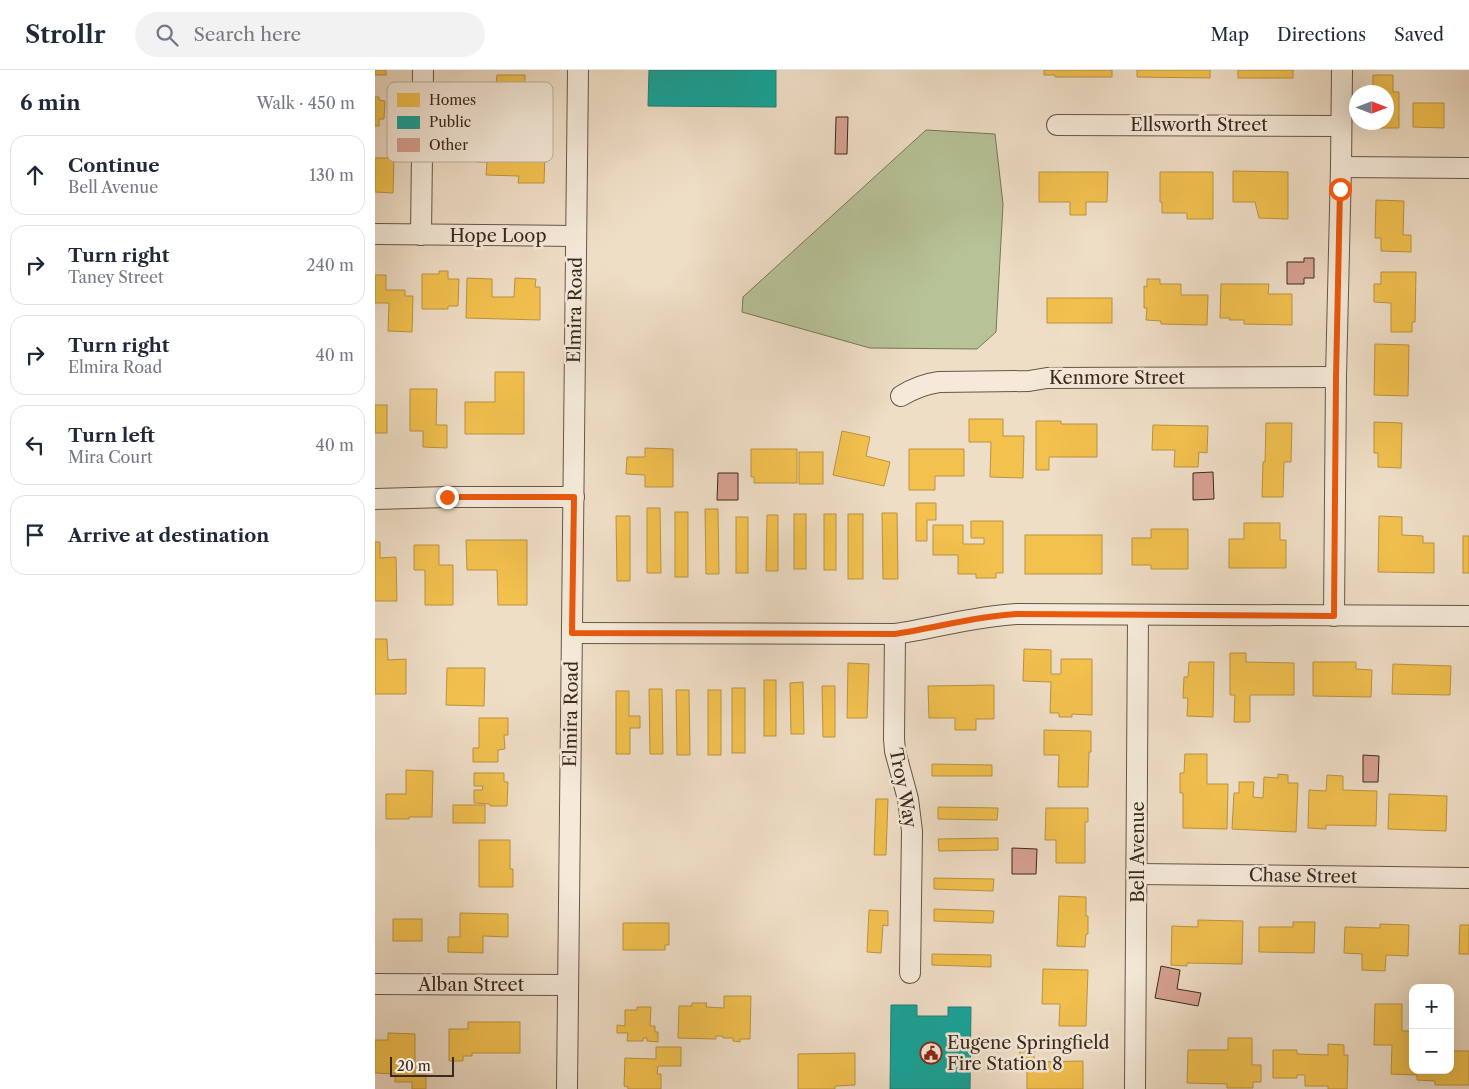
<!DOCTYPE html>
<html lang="en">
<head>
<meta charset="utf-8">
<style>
  :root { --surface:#fff; --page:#f2f2f3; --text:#1f2937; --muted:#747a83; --line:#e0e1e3 }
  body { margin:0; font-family:"Libre Caslon Text",serif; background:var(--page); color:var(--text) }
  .controls { position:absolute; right:15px; bottom:15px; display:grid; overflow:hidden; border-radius:10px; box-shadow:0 5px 20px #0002 }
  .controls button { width:45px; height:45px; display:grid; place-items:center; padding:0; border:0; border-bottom:1px solid var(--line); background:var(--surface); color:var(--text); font:25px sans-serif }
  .compass { position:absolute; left:974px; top:15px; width:45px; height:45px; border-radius:50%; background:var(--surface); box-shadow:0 5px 20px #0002; rotate:90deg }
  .scale { position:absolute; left:15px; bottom:12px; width:64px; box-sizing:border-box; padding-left:5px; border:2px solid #3a291e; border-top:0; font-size:14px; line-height:18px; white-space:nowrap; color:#3a291e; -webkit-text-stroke:4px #f5eada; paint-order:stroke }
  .stop { position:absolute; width:15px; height:15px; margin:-11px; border:4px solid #ea580c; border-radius:50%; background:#fff }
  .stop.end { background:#ea580c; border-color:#fff; box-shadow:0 1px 5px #0008 }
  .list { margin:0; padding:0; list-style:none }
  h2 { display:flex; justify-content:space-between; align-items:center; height:65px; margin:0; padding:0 20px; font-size:21px }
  h2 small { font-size:16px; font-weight:400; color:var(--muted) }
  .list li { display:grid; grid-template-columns:32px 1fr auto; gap:15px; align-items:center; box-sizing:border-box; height:80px; margin:0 10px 10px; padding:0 10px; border:1px solid var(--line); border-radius:15px }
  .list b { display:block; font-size:19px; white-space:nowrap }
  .list p { margin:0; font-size:16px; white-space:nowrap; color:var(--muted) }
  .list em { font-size:16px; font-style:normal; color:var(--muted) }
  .icon { flex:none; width:28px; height:28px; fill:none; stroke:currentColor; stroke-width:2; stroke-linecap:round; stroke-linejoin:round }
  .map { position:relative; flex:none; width:1094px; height:1019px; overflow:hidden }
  header { display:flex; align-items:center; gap:30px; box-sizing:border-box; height:70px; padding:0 25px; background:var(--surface); border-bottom:1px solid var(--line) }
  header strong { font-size:24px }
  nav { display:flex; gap:28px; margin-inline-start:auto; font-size:18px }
  .search { width:350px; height:45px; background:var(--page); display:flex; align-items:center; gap:12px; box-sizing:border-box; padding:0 18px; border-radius:28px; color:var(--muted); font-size:19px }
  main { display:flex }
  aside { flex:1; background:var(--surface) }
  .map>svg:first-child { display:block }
</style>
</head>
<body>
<header>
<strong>Strollr</strong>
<div class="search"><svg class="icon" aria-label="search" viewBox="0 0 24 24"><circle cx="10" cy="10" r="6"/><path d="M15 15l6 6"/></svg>Search here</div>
<nav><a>Map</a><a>Directions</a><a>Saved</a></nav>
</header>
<main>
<aside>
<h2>6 min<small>Walk · 450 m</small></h2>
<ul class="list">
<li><svg class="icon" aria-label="ahead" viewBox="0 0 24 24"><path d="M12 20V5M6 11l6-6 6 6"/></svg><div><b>Continue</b><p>Bell Avenue</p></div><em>130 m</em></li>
<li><svg class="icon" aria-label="right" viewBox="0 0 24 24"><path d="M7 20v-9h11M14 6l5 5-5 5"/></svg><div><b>Turn right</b><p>Taney Street</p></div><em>240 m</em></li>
<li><svg class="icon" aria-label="right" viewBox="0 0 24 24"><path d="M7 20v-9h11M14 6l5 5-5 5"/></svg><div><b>Turn right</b><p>Elmira Road</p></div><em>40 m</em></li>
<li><svg class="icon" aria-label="left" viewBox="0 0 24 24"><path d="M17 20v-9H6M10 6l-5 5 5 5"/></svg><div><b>Turn left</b><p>Mira Court</p></div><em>40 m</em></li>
<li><svg class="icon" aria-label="arrive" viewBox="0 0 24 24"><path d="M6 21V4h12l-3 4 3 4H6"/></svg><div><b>Arrive at destination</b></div></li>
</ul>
</aside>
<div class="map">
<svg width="1094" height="1019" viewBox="0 0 1094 1019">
  <rect width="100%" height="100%" fill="#efdec6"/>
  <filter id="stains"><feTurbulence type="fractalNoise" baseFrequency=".004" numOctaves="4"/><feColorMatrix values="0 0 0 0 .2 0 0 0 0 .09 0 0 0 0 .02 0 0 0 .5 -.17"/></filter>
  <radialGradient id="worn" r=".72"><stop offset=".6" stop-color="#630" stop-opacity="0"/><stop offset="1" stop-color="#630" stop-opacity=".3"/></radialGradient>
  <!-- green -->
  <path fill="#b7c297" stroke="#78765a" d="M551,60l69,4 8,70 -7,128 -19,17 -107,-1 -128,-36 1,-15z"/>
  <!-- homes -->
  <g fill="#f2c14e" stroke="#bb9340">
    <rect x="0" y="0" width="11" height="5"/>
    <path d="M669,0h68v7h-57v-2h-11z"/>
    <path d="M762,0h73v8l-73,-1z"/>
    <rect x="863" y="0" width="55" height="8"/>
    <path d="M122,5h28l-1,41 -26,-1v-21h-9l1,-10h6z"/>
    <path d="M998,5h20v17h6v36h-19v-6h7v-30h-14z"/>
    <path d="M0,27h4v3l6,1 -1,18h-5v7h-4z"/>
    <path d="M1038,33h31v25l-31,-1z"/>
    <path d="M104,66l31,1v15h35l-1,31h-26l1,-7 -33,-1 1,-13h-10v-2l-7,-1v-19h9z"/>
    <path d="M0,88h19l-1,35 -18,-1z"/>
    <path d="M858,101l55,1v47l-29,-1 -4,-16h-22z"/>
    <path d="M664,102h69l-1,30h-21v13h-16v-13h-31z"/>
    <path d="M785,102h53v47h-26v-6h-25v-11h-2z"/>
    <path d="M1001,130l28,1 -1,34h8v17l-30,-1v-13h-6z"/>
    <path d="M64,201h9v8h11l-1,27h-10v3h-26v-35h17z"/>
    <path d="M1006,202h35l-1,50h-3v10h-21v-29l-17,-1v-18h7z"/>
    <path d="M0,205h11v15h19v6h8l-1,36 -24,-1 1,-28h-14z"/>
    <path d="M92,208l25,1v18h22l1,-19 21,1 -1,8h5v33l-74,-2z"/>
    <path d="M772,209h13v5h21v11h27l-1,30 -46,-1v-3l-15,-1 1,-12h-3v-22l3,1z"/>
    <path d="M846,214h48l-1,10h24v31l-48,-1v-4h-15l1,-2h-10z"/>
    <rect x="672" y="228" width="65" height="25"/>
    <path d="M1000,274l34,1 -1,51 -34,-1z"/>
    <path d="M120,302h29v62h-59v-32h30z"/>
    <path d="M35,319h27l-1,36h11v23l-24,-1v-16h-13z"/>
    <rect x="0" y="335" width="12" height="28"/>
    <path d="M594,349h34v17h21l-1,42 -33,-1 1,-35h-22z"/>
    <path d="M661,351h25v3h36v33h-48v13h-13z"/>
    <path d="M999,352l28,1 -1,45 -23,-1v-14h-4z"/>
    <path d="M891,353h26l-1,39h-7l-1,35h-21l1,-35h2z"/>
    <path d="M778,355l55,1 -1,27 -8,-1 -1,15h-24l1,-17h-23z"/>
    <path d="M467,361l28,6 -4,19 24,6 -6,24 -51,-11z"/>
    <path d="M270,378l28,1v38h-28v-12l-19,-1 1,-17h18z"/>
    <path d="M376,379h46v34h-43v-6h-3z"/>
    <path d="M534,379h55v27h-29v14h-26z"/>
    <rect x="424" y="382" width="24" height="32"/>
    <path d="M541,433h20v17h-9v21h-11z"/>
    <path d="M272,438h13l1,65h-14z"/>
    <path d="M330,439h13l1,65h-13z"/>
    <rect x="300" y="442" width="13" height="65"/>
    <path d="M507,443h15l1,66h-15z"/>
    <rect x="419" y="444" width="12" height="55"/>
    <rect x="449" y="444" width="12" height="56"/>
    <rect x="473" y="444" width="15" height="65"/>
    <path d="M392,445h11v56h-12z"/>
    <path d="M241,446h14v65h-13z"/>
    <path d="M1004,446l23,1v18l21,1v7h11v30l-56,-1z"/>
    <rect x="361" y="447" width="12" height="56"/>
    <path d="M596,451h32v52h-7v5h-20v-4h-18v-19h-25v-30h30v19h21v-6h-13z"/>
    <path d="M869,453h36v17h6v28h-57v-29h15z"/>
    <path d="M776,459h37v40h-37v-4h-19v-27h19z"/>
    <rect x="650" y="465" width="77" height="39"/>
    <rect x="1088" y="466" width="6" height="37"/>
    <path d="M91,470h61v65h-29l-1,-35h-30z"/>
    <path d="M0,472h5v16l16,-1 1,44h-22z"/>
    <path d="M39,475h25v20h14v40h-28v-35h-11z"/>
    <path d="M0,569h12l1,21 18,-1v35h-31z"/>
    <path d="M649,579l27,1v24h10v-15h31v56l-20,-1v3h-13v-4h-9l1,-31 -28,-1z"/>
    <path d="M855,583h16v9l48,1v32h-44v27h-16l1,-27h-5z"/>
    <path d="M814,592h25l-1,55 -26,-1 1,-18h-5l1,-21h4z"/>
    <path d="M938,592h43v7l16,1 -1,27 -58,-1z"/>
    <path d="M473,593l21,1 -2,54h-20z"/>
    <path d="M1018,594l58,2 -1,29 -58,-1z"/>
    <path d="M72,598h38l-1,38 -38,-1z"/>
    <rect x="389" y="610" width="12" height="56"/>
    <path d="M428,612l1,52h-13l-1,-51z"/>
    <path d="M619,615v34h-18v11h-21v-12h-26l-1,-32z"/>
    <path d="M447,616h13v51h-12z"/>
    <rect x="357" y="618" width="13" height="65"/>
    <path d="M274,619h13l1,65h-13z"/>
    <path d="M301,620h13l1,65h-13z"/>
    <rect x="333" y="620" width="13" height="65"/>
    <path d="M241,621h13v25h11v12h-10v26h-14z"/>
    <path d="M104,648h29v17h-4l1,14 -7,1v12h-25v-14h6z"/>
    <path d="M669,660l47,1v21h-2l-1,35h-30l1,-32h-15z"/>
    <path d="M810,684h22v30h21l-1,45 -44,-1v-35h-3v-20h4z"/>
    <path d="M557,694l60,1v11h-60z"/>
    <path d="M31,700l27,1 -1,46h-23v2h-23v-25h20z"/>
    <path d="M99,703h30v9h4l-1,24h-17v-2l-16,-1v-13h8l1,-4h-9z"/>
    <path d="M903,704l10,1v8h10l-2,49 -64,-3 2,-36h5v-11h15l-1,15 10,1 1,-21 14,1z"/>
    <path d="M952,705l16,1v14l34,1 -1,35 -50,-1v4l-18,-1 1,-38 17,1z"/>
    <path d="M1014,724l58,2 -1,35 -58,-2z"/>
    <path d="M501,729h12l-2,56h-12z"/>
    <rect x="78" y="735" width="32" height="18"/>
    <path d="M563,737l60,1 -1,12 -59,-1z"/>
    <path d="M671,738h42v14h-3v41h-29v-23h-11z"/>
    <path d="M623,768v12l-59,1 -1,-12z"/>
    <path d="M104,770h31v29h3v18h-34z"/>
    <path d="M559,808l60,1 -1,12 -59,-2z"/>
    <path d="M684,826l27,1v19h2v18h-2l-1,13 -28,-1z"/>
    <path d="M559,839l60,2 -1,12 -59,-2z"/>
    <path d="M494,840l19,1v15l-5,-1 -2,28 -14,-1z"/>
    <path d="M85,843l48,1v23l-25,-1v17l-35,-1v-15h12z"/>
    <rect x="18" y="849" width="29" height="22"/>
    <path d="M823,850l45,1 -1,43 -55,-1v3l-16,-1 1,-39 26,1z"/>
    <path d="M918,852h22l-1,31 -55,-1v-25h34z"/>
    <path d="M248,853h46v22h-4v5h-42z"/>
    <path d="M1005,854l29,1 -1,31 -22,-1 -1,16 -23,-1v-16l-18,-1 1,-26 35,1z"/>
    <path d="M1085,855h9v29h-10z"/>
    <path d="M557,884l59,1v12l-59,-2z"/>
    <path d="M668,899l45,1 -2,56h-27l1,-22h-18z"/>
    <path d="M349,926h27l-1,43h-10v3l-7,-1v-3h-10v-2h-7v3l-38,-1 1,-32h13v-3h15l-1,4 18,1z"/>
    <path d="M1000,934h27v27h11v39h37v-19h19v34h-34v-4l-18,-1v-5l-26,-1 1,-29h-18z"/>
    <path d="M262,937h14l-1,19h5v6h3v10l-11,-1v-3h-4v3h-16l1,-8h-11v-8l8,1v-16h12z"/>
    <path d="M93,952h52v31h-48v3h-9v5h-14v-32h19z"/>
    <path d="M13,963l27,1v41h11v14h-14v-7h-17v-8l-20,-1v-33h13z"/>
    <path d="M853,968h24v27h9v17h-8v6h-26v-4l-40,-1 1,-33h40z"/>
    <path d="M953,974l16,1v10h4l-1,34h-19v-3h-23v-11h-8v3h-24v-28h24v4l31,1z"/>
    <path d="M281,977h25v19h-23l-1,8h4v15h-33v-2l-4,-1 1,-28 31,1z"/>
    <path d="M645,978h14v14l49,-1v28h-56v-26h-7z"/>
    <path d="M480,983v32l-20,1v3h-37v-35z"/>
  </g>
  <!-- public -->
  <g fill="#17a398" stroke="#227e73">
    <path d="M274,0h127v37l-128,-1z"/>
    <path d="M516,935h26v11h31v-9h23l-1,82h-80z"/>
  </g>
  <!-- building -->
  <g fill="#d7a191" stroke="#3a291e">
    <path d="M461,47h12l-1,37h-12z"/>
    <path d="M929,188h10v20h-10v6h-17v-22h17z"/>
    <path d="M838,402l1,27 -21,1v-27z"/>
    <path d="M343,403h20v27h-21z"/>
    <path d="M988,685l16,1 -1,26h-15z"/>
    <path d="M637,778l25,1 -1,25h-24z"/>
    <path d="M786,896l19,4 -3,19 24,4 -3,13 -43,-8z"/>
  </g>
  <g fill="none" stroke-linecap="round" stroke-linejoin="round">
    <!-- minor casing -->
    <g stroke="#675648" stroke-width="22">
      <g id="minor">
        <path d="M682,55l284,1"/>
        <path d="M966,97l128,1"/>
        <path d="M0,164l201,2"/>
        <path d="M46,165l2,-165"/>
        <path d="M526,326c13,-8 23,-12 38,-14l90,-1 18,-3 289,-1"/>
        <path d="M0,429l72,-2h127"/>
        <path d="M959,546l2,-239 5,-210 1,-97"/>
        <path d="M197,563l323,1c41,-6 80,-18 122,-20l452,2"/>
        <path d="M520,564l-1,105 1,12 13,48 4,32 -2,142"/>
        <path d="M763,804l331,4"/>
        <path d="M0,914l193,1"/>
        <path d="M192,1019l11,-1019"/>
        <path d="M760,1019l3,-473"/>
      </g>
    </g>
    <!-- minor -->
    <use href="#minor" stroke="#f5eada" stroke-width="20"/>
  </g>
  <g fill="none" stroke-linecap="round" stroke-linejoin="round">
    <!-- route -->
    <path stroke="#ea580c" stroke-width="6" d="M72,427h127l-2,136 323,1c41,-6 80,-18 122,-20l317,2 2,-238 4,-189"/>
  </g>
  <!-- icons -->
  <defs>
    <g id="civic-ring" transform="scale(1.125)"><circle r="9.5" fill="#f5eada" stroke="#8f2418" stroke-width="1.5"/><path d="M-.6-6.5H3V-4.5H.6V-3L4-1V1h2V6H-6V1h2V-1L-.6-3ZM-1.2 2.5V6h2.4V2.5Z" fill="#8f2418"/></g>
  </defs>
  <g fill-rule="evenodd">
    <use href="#civic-ring" x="556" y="983"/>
  </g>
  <g text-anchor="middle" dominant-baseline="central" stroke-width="5" stroke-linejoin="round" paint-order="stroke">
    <!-- street labels -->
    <g font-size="18" fill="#3a291e" stroke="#f5eada">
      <text x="824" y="55">Ellsworth Street</text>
      <text x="123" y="166">Hope Loop</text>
      <text transform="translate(200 240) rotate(-89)">Elmira Road</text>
      <text x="742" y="308">Kenmore Street</text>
      <text transform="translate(196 644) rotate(-89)">Elmira Road</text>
      <text transform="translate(528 718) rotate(79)">Troy Way</text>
      <text transform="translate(763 782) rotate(-90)">Bell Avenue</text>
      <text transform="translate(928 806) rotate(1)">Chase Street</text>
      <text x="96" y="915">Alban Street</text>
    </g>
    <!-- poi labels -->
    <g font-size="18" fill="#3a291e" stroke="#f5eada" text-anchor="start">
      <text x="572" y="973">Eugene Springfield<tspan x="572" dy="21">Fire Station 8</tspan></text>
    </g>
  </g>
  <!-- legend -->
  <rect x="12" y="12" width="166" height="80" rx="8" fill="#f5eada" stroke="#bdb0a2" stroke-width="1"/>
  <rect x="22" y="23" width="23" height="14" fill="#f2c14e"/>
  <rect x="22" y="46" width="23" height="13" fill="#17a398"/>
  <rect x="22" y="68" width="23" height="14" fill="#d7a191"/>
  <g font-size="14" fill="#3a291e">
    <text x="54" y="35">Homes</text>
    <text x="54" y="57">Public</text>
    <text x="54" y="80">Other</text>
  </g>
  <rect width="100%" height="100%" filter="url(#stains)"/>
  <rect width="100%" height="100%" fill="url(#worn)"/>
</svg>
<div class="controls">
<button>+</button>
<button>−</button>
</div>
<svg class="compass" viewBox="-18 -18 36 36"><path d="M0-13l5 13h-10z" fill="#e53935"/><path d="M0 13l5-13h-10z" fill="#747a83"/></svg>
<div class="scale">20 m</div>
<div class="stop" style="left:965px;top:119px"></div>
<div class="stop end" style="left:72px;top:427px"></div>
</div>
</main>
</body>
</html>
